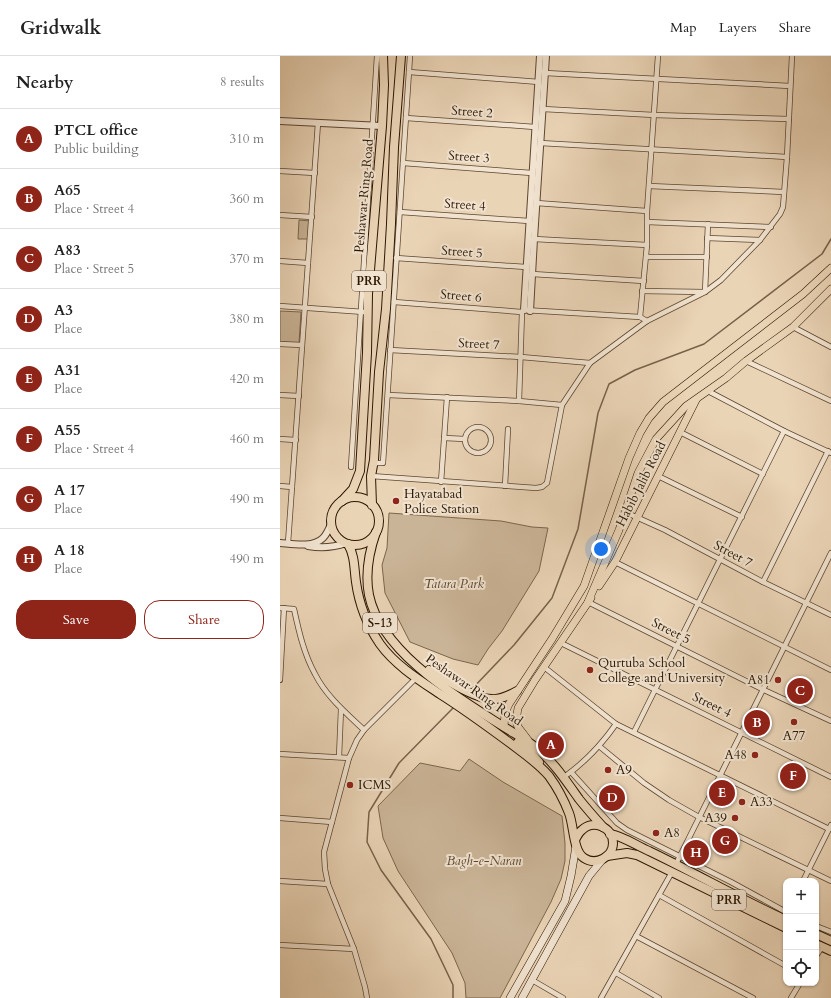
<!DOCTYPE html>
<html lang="en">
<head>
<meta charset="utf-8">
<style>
  :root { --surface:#fff; --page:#f2f2f2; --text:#222; --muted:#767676; --line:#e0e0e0; --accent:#8f2418 }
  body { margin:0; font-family:Cardo,serif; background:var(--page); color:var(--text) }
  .controls { position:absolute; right:12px; bottom:12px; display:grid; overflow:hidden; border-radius:8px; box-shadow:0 1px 3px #0004 }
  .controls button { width:36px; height:36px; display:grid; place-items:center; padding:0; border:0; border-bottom:1px solid var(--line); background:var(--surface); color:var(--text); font:20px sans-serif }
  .you { position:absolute; left:321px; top:493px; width:14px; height:14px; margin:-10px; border:3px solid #fff; border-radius:50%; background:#1a73e8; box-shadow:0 0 0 6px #1a73e833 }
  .badge { display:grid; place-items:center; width:26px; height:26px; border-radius:50%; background:var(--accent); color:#fff; font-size:13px; font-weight:700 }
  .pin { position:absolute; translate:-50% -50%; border:2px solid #fff; box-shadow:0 1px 4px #0006 }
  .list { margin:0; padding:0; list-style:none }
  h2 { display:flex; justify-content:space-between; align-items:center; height:52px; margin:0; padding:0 16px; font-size:17px }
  h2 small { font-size:13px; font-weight:400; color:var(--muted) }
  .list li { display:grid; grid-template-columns:26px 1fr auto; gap:12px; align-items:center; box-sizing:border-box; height:60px; padding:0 16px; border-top:1px solid var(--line) }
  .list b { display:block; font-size:15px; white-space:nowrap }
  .list p { margin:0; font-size:13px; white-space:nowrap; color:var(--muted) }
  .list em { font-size:13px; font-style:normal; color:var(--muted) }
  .actions { display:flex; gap:8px; padding:12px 16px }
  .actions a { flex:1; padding:9px 0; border:1px solid var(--accent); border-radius:16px; text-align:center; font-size:14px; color:var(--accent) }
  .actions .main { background:var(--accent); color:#fff }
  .icon { flex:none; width:22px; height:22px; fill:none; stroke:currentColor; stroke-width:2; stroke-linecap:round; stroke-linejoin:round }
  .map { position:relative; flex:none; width:551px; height:942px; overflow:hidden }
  header { display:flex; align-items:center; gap:24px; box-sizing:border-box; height:56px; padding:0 20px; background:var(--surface); border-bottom:1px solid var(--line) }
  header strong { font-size:19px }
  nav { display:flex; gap:22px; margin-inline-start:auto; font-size:14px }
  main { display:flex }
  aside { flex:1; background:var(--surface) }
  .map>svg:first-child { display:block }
</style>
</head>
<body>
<header>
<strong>Gridwalk</strong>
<nav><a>Map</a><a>Layers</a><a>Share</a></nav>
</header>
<main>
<aside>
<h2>Nearby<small>8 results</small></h2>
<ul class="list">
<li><span class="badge">A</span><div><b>PTCL office</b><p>Public building</p></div><em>310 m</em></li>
<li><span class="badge">B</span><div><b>A65</b><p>Place · Street 4</p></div><em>360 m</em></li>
<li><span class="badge">C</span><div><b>A83</b><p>Place · Street 5</p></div><em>370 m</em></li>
<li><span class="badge">D</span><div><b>A3</b><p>Place</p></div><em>380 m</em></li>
<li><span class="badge">E</span><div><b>A31</b><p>Place</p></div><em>420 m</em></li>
<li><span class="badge">F</span><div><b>A55</b><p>Place · Street 4</p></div><em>460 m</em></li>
<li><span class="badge">G</span><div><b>A 17</b><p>Place</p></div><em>490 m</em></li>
<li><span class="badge">H</span><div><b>A 18</b><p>Place</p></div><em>490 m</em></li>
</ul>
<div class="actions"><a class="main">Save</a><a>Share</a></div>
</aside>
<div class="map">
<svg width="551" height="942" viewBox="0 0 551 942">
  <rect width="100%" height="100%" fill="#ead4b6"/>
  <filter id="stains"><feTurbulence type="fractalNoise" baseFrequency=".005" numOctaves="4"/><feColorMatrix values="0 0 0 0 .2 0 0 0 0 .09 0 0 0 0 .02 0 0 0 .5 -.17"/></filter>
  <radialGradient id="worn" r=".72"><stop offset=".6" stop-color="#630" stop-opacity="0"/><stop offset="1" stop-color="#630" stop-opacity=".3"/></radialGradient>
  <!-- green -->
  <g fill="#cab497" stroke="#7b664c">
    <path d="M19,164l11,1 -1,18h-11z"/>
    <path d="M0,255l21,1 -2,31 -19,-1z"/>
    <path d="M109,457l112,8 31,6 16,1 -9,43 -37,60 -14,18 -10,16 -25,-6 -43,-17 -25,-49 -3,-28 5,-17z"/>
    <path d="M189,703l34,23 59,34 3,27v18l-4,18 -10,23 -51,96h-34l-1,-15 -13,-30 -54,-82 -15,-33 -5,-32 42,-43 40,8z"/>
  </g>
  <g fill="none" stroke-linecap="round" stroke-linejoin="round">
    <!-- stream -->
    <g stroke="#776249" stroke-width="1.5">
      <path d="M191,634l43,-45 38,-47 26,-69 20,-116 11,-29 26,-14 69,-26 118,-90 9,-15"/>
      <path d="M173,942v-13l-22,-46 -50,-69 -14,-28 2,-30 30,-49 55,-56"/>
    </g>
    <!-- minor casing -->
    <g stroke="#5c462f" stroke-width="6">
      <g id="minor">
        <path d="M129,16l130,10"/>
        <path d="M265,17l245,13"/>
        <path d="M263,53l111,6 135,4"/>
        <path d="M126,62l129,9"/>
        <path d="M260,87l247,14"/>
        <path d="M123,107l129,10"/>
        <path d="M0,115l35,2"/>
        <path d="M369,130l135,6"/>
        <path d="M256,147l111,8"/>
        <path d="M120,156l129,9"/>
        <path d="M0,159l32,2"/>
        <path d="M367,166l124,5"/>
        <path d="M427,182l53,2"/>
        <path d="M254,183l113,6"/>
        <path d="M366,201h61"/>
        <path d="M116,202l130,9"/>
        <path d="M0,205l28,2"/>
        <path d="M252,218l112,7"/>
        <path d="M362,235l63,1 3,-68"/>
        <path d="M114,246l128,10 2,-2 116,7 7,4"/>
        <path d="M0,250l84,6"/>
        <path d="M360,261l7,-72v-34l11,-155"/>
        <path d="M513,271l38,20"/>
        <path d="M0,288l22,1"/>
        <path d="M110,294l131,7 69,6"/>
        <path d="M466,305l85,40"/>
        <path d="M428,335l76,40 47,22"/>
        <path d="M0,339l19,1"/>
        <path d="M108,339l131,6 43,4"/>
        <path d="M239,345l3,-89"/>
        <circle cx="198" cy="384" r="13"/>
        <path d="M400,376l83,42"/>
        <path d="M164,382l21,1"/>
        <path d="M0,383l16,1"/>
        <path d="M94,407h9l27,-407"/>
        <path d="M71,411l26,-411"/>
        <path d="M91,420l165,12 6,-1 5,-4 15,-78 28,-42 57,-42 58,-29 16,-12 39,-40 20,-26 3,-7 4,-50 5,-101"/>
        <path d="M378,420l84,41"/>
        <path d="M161,426l6,-85"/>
        <path d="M0,430l12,1"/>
        <path d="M225,430l3,-57"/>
        <path d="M345,456l40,18 98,52 68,33"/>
        <path d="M8,487l30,-420"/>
        <path d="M335,506l216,108"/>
        <path d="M483,526l65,-131"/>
        <path d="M308,546l176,88 67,31"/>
        <path d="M0,552l14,1c5,23 10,45 21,65 11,22 31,39 49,56"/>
        <path d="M281,587l270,134"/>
        <path d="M264,611l72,57 213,105"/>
        <path d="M0,624l4,-72"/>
        <path d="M354,676l150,-301"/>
        <path d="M319,690l45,37 25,17 30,17 132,64"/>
        <path d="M0,698l69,4"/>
        <path d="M59,701l2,-48"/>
        <path d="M291,716l46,51 10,7 104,52 55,30"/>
        <path d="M284,721c20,-14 38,-33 52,-53"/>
        <path d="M0,762l52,4"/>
        <path d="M396,808l155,-311"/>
        <path d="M0,825l48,3"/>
        <path d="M523,825l28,-56"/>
        <path d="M379,839l127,71"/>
        <path d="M536,870l15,6"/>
        <path d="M356,880l117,62"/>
        <path d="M0,889l74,4"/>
        <path d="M536,900l6,-9"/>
        <path d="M336,917l43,25"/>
        <path d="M252,924l31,18"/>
        <path d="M87,942l-2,-11 -11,-38 -26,-65 -3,-15 -1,-17 25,-94 8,-18 7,-10 52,-52"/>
        <path d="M321,942l71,-126"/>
        <path d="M511,942l9,-15"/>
      </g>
    </g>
    <!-- tertiary casing -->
    <g stroke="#5c462f" stroke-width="8">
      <g id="tertiary">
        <path d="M0,65l102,5"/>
        <path d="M244,254l16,-254"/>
        <path d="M250,255l4,-72 12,-183"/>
        <path d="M0,487c13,1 33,5 43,-5 4,-4 6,-9 8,-14"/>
        <path d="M28,490c12,2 27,1 38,-3"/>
      </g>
    </g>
    <!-- secondary casing -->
    <g stroke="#2c1702" stroke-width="8">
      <g id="secondary">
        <path d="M230,942l55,-97 6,-25 5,-30"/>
        <path d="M242,942l67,-122 14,-17"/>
      </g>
    </g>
    <!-- primary casing -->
    <g stroke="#2c1702" stroke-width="8">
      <g id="primary">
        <path d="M319,530l16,-24 81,-162"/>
        <path d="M308,546l31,-72 19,-57 18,-34 30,-33 40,-28 20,-17 47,-34 38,-38"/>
        <path d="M224,671l1,-14 4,-9 43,-65 32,-53 45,-128 11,-25 9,-15 14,-16 140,-108 28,-26"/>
        <path d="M248,684l-10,-13 -2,-6 2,-13 17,-28 56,-82"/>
      </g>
    </g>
    <!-- trunk casing -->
    <g stroke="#2c1702" stroke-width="10">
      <g id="trunk">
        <circle cx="75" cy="465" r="24"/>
        <path d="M62,445l11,-12 7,-18 7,-118 1,-59 14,-168 2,-41 -1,-29"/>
        <path d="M92,449l-1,-29 3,-16 5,-88 7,-63 5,-85 3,-77 7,-91"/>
        <path d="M96,476c-7,20 -11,42 -7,63 12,58 88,102 135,132 11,7 25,14 35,23 16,14 28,32 40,49 8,10 16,19 24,28"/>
        <path d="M68,488c7,12 6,24 8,38 3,22 11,43 24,62 15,21 39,36 60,50 24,15 47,32 70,49 13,10 28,20 39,33 8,11 15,24 20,37 5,13 4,38 15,45 12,8 29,-1 29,-15 0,-16 -20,-24 -31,-13 -3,2 -5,6 -7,10"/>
        <path d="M149,614c17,9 44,28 62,29 9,1 19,-4 26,-8"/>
        <path d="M238,686l9,6 12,14"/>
        <path d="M330,778c13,2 27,12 39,17 46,22 91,48 137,69"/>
        <path d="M327,800l20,-3 10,2 149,73"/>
        <path d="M536,878l15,7"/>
        <path d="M536,888l15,7"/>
      </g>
    </g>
    <!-- minor -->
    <use href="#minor" stroke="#f1e3d0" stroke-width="4.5"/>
    <!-- tertiary -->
    <use href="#tertiary" stroke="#f1e3d0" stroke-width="6"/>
    <!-- secondary -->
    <use href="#secondary" stroke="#f1e3d0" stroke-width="7"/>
    <!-- primary -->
    <use href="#primary" stroke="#ead4b6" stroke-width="7"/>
    <!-- trunk -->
    <use href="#trunk" stroke="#ead4b6" stroke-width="8"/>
  </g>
  <!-- markers -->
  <g fill="#8f2418" stroke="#f1e3d0" stroke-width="1.5">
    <circle cx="116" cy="445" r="4"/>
    <circle cx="310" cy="614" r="4"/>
    <circle cx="498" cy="624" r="4"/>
    <circle cx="514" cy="666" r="4"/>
    <circle cx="475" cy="699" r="4"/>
    <circle cx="328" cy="714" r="4"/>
    <circle cx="70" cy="729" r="4"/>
    <circle cx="462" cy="746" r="4"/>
    <circle cx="455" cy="762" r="4"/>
    <circle cx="376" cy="777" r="4"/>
  </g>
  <g text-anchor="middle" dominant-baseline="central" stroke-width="4" stroke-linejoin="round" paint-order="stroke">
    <!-- shield labels -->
    <g fill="#f1e3d0" stroke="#675440" stroke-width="1">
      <rect x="72" y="215" width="34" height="20" rx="3"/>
      <rect x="83" y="557" width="34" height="20" rx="3"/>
      <rect x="432" y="834" width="34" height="20" rx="3"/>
    </g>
    <g font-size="12" font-weight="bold" fill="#2c1702">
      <text x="89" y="225">PRR</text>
      <text x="100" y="567">S-13</text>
      <text x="449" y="844">PRR</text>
    </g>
    <!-- street labels -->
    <g font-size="13" fill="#2c1702" stroke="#f1e3d0">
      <text transform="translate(192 56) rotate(4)">Street 2</text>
      <text transform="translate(189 101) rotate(4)">Street 3</text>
      <text transform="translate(84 140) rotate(-85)">Peshawar Ring Road</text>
      <text transform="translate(185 149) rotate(4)">Street 4</text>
      <text transform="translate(182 196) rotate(4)">Street 5</text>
      <text transform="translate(181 240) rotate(5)">Street 6</text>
      <text transform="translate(199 288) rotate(3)">Street 7</text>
      <text transform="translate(361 428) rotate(-63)">Habib Jalib Road</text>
      <text transform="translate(453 498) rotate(28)">Street 7</text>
      <text transform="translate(391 575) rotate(27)">Street 5</text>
      <text transform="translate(194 634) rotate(35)">Peshawar Ring Road</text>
      <text transform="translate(432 649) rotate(26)">Street 4</text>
    </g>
    <!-- poi labels -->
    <g font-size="13" fill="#2c1702" stroke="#f1e3d0" text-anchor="start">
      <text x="124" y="438">Hayatabad<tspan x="124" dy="15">Police Station</tspan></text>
      <text x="318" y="607">Qurtuba School<tspan x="318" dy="15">College and University</tspan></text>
      <text x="490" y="624" text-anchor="end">A81</text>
      <text x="514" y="680" text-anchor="middle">A77</text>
      <text x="467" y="699" text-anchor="end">A48</text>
      <text x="336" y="714">A9</text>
      <text x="78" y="729">ICMS</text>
      <text x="470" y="746">A33</text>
      <text x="447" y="762" text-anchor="end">A39</text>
      <text x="384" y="777">A8</text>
    </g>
    <!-- park labels -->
    <g font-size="13" font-style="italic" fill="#5b462f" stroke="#f1e3d0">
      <text x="174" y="528">Tatara Park</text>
      <text x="204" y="805">Bagh-e-Naran</text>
    </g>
  </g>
  <rect width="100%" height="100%" filter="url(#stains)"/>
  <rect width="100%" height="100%" fill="url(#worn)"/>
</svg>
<div class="controls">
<button>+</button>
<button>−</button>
<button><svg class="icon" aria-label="locate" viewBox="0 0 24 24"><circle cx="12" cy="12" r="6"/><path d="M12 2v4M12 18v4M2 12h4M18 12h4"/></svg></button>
</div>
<div class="you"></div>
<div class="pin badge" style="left:271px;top:689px">A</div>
<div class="pin badge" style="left:477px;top:667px">B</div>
<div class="pin badge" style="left:520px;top:635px">C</div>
<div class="pin badge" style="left:332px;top:742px">D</div>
<div class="pin badge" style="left:442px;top:737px">E</div>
<div class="pin badge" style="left:513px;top:720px">F</div>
<div class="pin badge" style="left:445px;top:785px">G</div>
<div class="pin badge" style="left:416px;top:797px">H</div>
</div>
</main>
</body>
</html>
